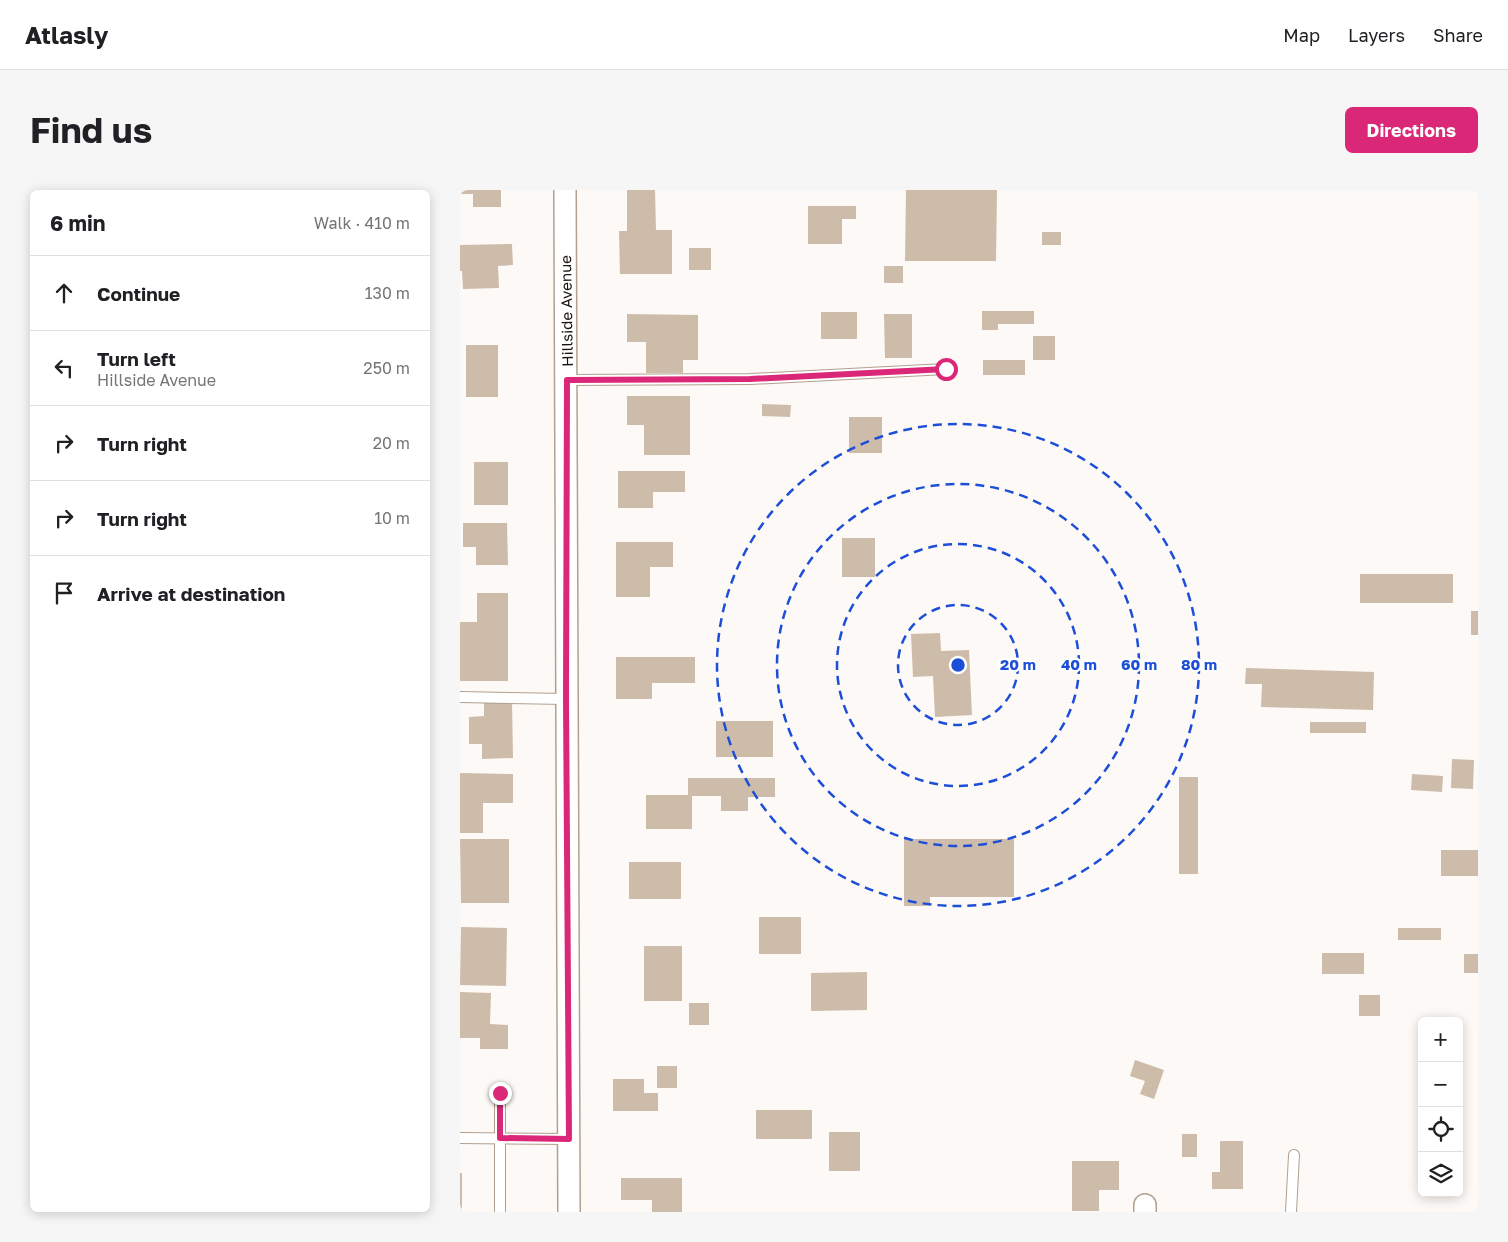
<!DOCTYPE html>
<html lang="en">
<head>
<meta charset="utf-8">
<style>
  :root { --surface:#fff; --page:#f6f6f6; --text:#202124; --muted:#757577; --line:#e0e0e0; --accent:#db2777 }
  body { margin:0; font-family:"Golos Text",sans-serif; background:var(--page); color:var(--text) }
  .controls { position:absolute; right:15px; bottom:15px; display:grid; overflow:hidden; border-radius:8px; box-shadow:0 2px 12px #0003 }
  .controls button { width:45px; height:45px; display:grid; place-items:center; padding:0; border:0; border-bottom:1px solid var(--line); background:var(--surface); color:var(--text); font:25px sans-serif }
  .stop { position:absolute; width:15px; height:15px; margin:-11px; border:4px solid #db2777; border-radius:50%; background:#fff }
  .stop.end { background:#db2777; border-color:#fff; box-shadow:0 1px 5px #0008 }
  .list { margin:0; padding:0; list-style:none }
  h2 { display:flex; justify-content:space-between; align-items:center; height:65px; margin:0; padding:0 20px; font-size:21px }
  h2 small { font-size:16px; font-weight:400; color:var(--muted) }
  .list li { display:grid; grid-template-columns:32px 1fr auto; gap:15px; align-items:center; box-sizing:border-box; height:75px; padding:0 20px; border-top:1px solid var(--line) }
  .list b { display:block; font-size:19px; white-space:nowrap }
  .list p { margin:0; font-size:16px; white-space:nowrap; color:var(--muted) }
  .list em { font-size:16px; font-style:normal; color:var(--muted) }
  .icon { flex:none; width:28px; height:28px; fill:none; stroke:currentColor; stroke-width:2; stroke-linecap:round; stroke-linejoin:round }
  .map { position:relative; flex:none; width:1018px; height:1022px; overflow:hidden; border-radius:8px }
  header { display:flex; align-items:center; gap:30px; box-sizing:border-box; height:70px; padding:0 25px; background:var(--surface); border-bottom:1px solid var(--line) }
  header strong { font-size:24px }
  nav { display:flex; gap:28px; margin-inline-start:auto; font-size:18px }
  .intro { display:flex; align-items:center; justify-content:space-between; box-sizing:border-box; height:120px; padding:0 30px }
  h1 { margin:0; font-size:35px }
  .button { padding:12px 22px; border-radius:8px; background:var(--accent); color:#fff; font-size:18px; font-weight:700 }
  main { display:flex; gap:30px; padding:0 30px }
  aside { flex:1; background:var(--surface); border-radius:8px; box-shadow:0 2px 12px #0003 }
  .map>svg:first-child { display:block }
</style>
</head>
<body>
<header>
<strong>Atlasly</strong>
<nav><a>Map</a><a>Layers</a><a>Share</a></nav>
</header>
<div class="intro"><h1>Find us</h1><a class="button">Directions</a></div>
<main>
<aside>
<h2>6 min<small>Walk · 410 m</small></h2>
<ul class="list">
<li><svg class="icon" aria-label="ahead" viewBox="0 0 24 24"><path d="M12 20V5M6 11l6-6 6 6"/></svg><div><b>Continue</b></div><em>130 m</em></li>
<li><svg class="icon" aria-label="left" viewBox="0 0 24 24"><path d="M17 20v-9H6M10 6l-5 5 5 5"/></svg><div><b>Turn left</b><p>Hillside Avenue</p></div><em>250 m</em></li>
<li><svg class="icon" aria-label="right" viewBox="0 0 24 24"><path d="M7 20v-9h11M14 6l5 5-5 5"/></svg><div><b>Turn right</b></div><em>20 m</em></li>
<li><svg class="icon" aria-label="right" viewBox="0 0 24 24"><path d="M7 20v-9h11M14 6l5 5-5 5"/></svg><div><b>Turn right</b></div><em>10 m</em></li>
<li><svg class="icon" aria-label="arrive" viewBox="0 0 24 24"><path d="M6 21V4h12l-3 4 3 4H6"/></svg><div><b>Arrive at destination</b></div></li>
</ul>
</aside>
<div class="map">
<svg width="1018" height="1022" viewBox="0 0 1018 1022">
  <rect width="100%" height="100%" fill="#fdf9f6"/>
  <!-- building -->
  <g fill="#cebcaa">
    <path d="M0,0h41v17h-28v-13h-13z"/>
    <path d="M167,0h28l1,40h16v44h-52l-1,-43h8z"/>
    <path d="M446,0h91l-1,71h-91z"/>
    <path d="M348,16h48v13h-14v25h-34z"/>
    <rect x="582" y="42" width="19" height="13"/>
    <path d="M52,54l1,21 -15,1 1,22 -36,1 -1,-18h-2v-26z"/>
    <rect x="229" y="58" width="22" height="22"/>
    <rect x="424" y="76" width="19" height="17"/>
    <path d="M522,121h52v13h-36v6h-16z"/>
    <rect x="361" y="122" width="36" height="27"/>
    <path d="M167,124l71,1v45h-15v13h-37v-31h-19z"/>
    <path d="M424,124h28v44h-27z"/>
    <rect x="573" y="146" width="22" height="24"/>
    <rect x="6" y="155" width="32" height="52"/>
    <rect x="523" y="170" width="42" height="15"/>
    <path d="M167,206h63v59h-46v-30h-17z"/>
    <path d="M302,214l29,1 -1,12 -28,-1z"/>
    <rect x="389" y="227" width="33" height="36"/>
    <rect x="14" y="272" width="34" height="43"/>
    <path d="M158,281h67v21h-32v16h-35z"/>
    <path d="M3,333h44l1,42h-32v-18h-13z"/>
    <rect x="382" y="348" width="33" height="39"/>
    <path d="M156,352h57v25h-23v30h-34z"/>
    <rect x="900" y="384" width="93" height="29"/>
    <path d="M17,403h31v88h-48v-59h17z"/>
    <rect x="1011" y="421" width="7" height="24"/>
    <path d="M480,443l1,18 28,-1 3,65 -37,2 -2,-41 -20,1 -2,-43z"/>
    <path d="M156,467h79v26h-43v16h-36z"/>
    <path d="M786,478l128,4 -1,38 -112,-3 1,-23h-17z"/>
    <path d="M52,511l1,57 -31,1v-15h-13v-27l15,-1v-14z"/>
    <rect x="256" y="531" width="57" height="36"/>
    <rect x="850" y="532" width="56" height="11"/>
    <path d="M992,569l22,1 -1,29 -22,-1z"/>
    <path d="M0,583l53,1v29h-30v30h-23z"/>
    <path d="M952,584l31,2 -1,16 -31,-2z"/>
    <rect x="719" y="587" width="19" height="97"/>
    <path d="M228,588h87v19h-27v14h-27v-15h-29v33h-46v-34h42z"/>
    <path d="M0,649h49v64h-48z"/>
    <path d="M444,649h110v58h-84v9h-26z"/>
    <rect x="981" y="660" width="37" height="26"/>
    <rect x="169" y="672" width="52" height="37"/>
    <rect x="299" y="727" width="42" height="37"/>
    <path d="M1,737l46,1 -1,58 -46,-1z"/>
    <rect x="938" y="738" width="43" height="12"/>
    <rect x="184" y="756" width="38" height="55"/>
    <rect x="862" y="763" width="42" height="21"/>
    <rect x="1004" y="764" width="14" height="19"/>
    <path d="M407,782v38l-56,1v-38z"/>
    <path d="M0,802l31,1 -1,31 18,1v24h-28v-11h-20z"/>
    <rect x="899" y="805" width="21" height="21"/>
    <rect x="229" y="813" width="20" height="22"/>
    <path d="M675,870l29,10 -10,29 -14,-5 5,-13 -15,-5z"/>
    <rect x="197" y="876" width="20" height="22"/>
    <path d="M153,889h31v14h14v18h-45z"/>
    <rect x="296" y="920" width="56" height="29"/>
    <rect x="369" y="942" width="31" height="39"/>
    <rect x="722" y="944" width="15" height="23"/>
    <path d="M760,951h23v48h-31v-17h8z"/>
    <path d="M612,971h47v29h-20v21h-27z"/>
    <rect x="0" y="983" width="2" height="39"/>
    <path d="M161,988h61v34h-30v-12h-31z"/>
  </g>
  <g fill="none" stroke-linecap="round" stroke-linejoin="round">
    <!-- lane casing -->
    <g stroke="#b1a08f" stroke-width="12">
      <g id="lane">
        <path d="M107,190l183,-1 196,-10"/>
        <path d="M0,507l106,2"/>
        <path d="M40,903v119"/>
        <path d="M0,948l109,1"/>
        <path d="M831,1022l3,-57"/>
      </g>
    </g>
    <!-- street casing -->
    <g stroke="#b1a08f" stroke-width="24">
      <g id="street">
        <path d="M105,0c3,341 1,681 4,1022"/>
        <path d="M685,1022v-7"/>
      </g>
    </g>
    <!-- lane -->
    <use href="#lane" stroke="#fff" stroke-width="10"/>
    <!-- street -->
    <use href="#street" stroke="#fff" stroke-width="21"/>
  </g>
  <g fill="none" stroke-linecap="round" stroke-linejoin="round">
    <!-- route -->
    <path stroke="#db2777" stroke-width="6" d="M40,903v45l69,1 -3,-440 1,-319 183,-1 196,-10"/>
  </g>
  <!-- distance rings -->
  <g fill="none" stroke="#1d4ed8" stroke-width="2.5" stroke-dasharray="9 6">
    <circle cx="498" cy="475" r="60"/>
    <circle cx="498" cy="475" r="121"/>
    <circle cx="498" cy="475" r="181"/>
    <circle cx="498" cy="475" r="241"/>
  </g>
  <g text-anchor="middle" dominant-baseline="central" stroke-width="5" stroke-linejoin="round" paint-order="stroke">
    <!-- street labels -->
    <g font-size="15" fill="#1b150e" stroke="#fff">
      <text transform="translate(106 121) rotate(-91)">Hillside Avenue</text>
    </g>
  </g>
  <circle cx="498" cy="475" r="8" fill="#1d4ed8" stroke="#fff" stroke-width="2.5"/>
  <g font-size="15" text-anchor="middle" font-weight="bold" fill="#1d4ed8" stroke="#fff" stroke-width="5" stroke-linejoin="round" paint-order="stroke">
    <text x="558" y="480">20 m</text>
    <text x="619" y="480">40 m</text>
    <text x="679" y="480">60 m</text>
    <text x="739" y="480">80 m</text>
  </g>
</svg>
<div class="controls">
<button>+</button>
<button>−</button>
<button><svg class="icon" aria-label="locate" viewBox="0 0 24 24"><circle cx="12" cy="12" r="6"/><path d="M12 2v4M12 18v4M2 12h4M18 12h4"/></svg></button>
<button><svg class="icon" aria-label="layers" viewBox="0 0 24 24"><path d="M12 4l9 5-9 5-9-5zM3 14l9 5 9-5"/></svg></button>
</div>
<div class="stop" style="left:486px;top:179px"></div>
<div class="stop end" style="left:40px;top:903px"></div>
</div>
</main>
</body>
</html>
